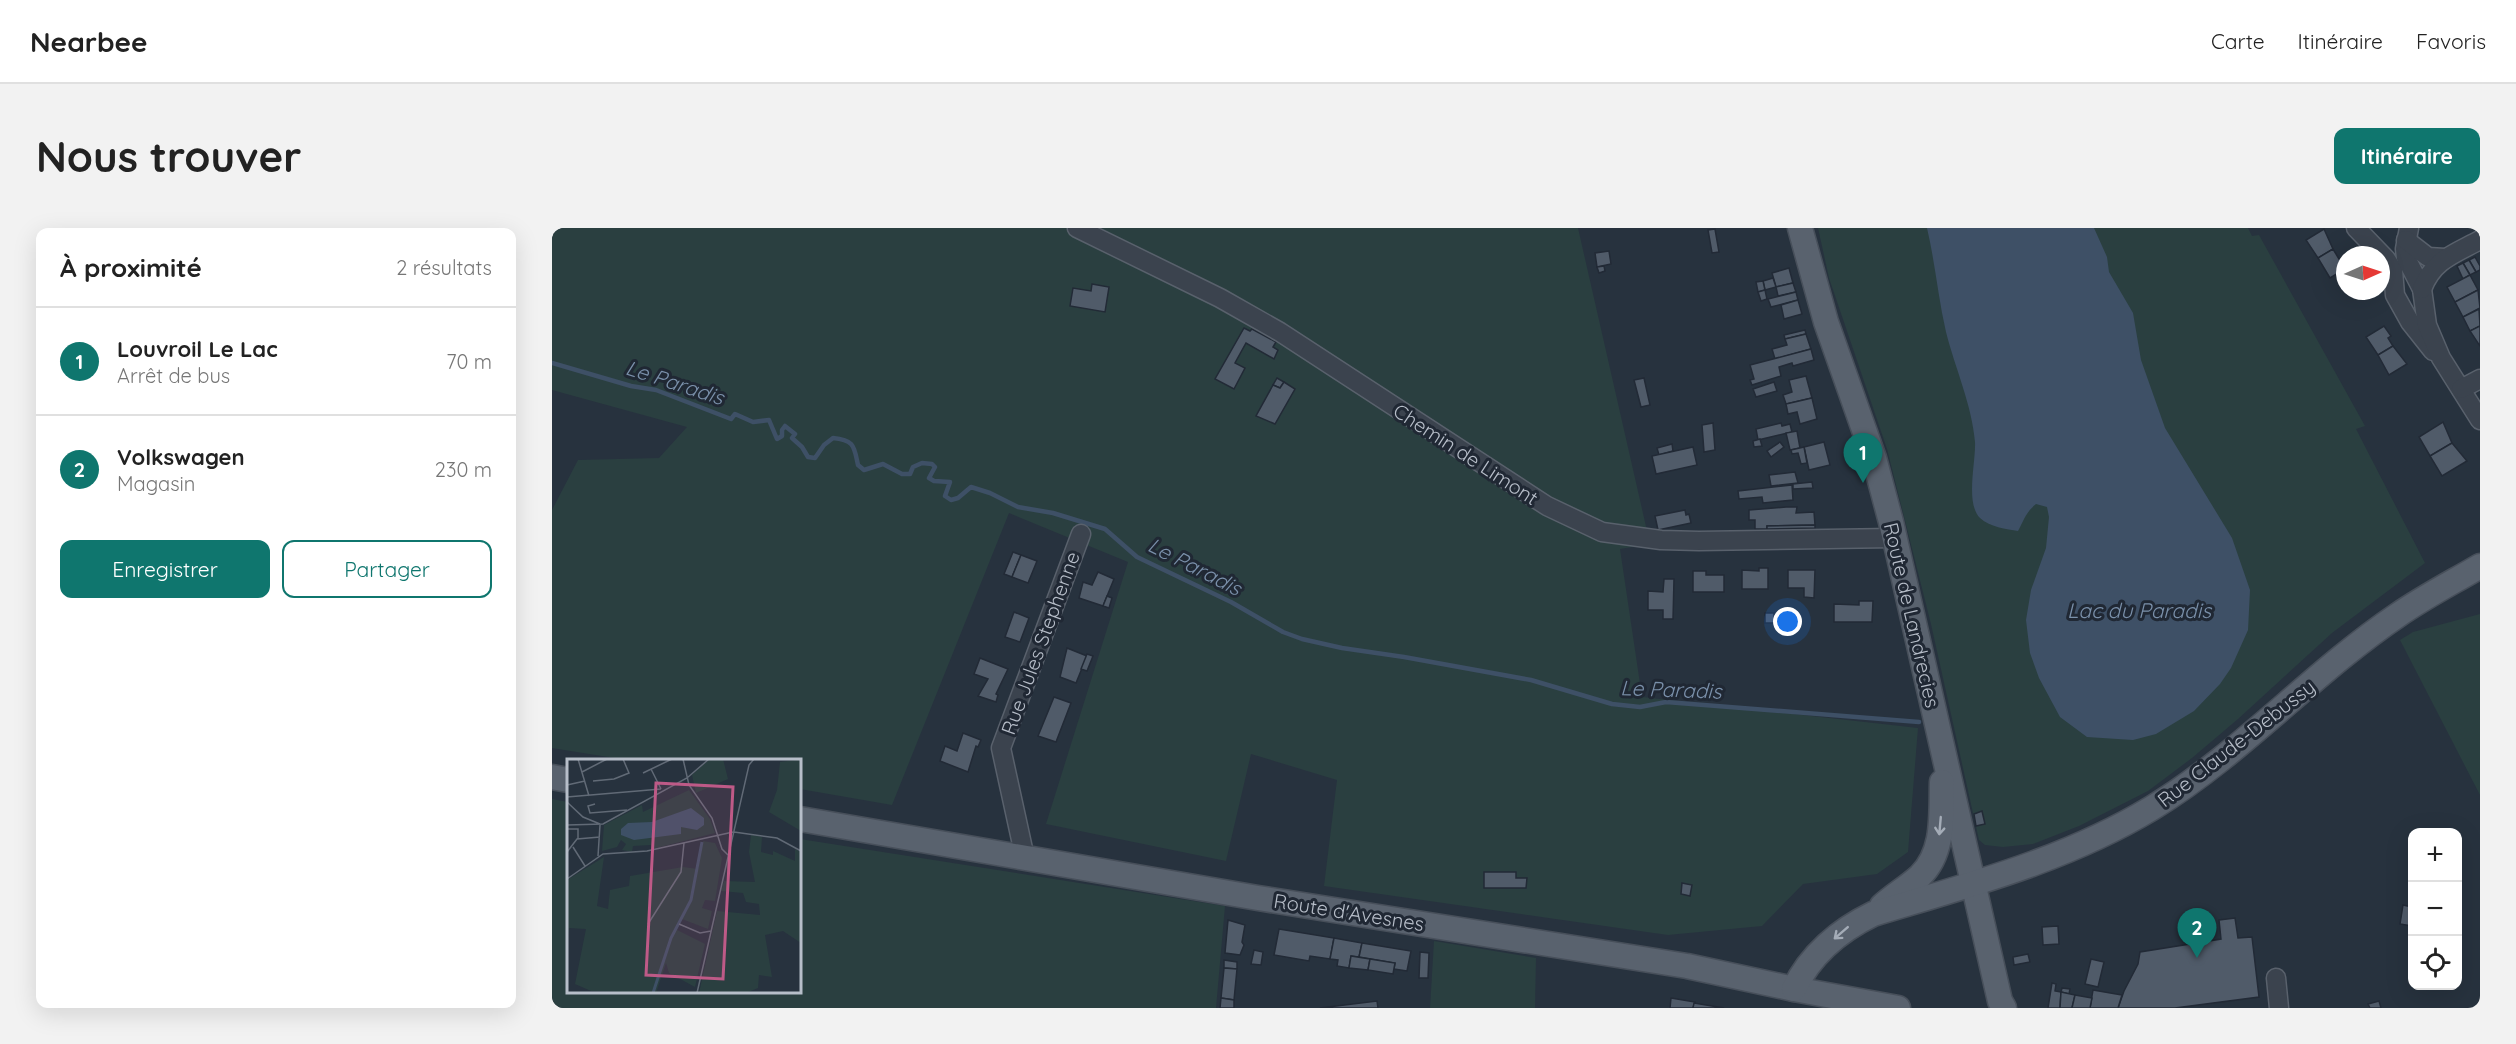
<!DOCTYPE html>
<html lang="fr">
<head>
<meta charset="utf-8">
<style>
  :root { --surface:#fff; --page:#f2f2f2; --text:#222; --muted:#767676; --line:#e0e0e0; --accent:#0f766e }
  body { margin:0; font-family:Quicksand,sans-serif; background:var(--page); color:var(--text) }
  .controls { position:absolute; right:18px; bottom:18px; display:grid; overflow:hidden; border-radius:12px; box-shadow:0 6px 24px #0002 }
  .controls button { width:54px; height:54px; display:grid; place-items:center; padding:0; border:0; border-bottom:2px solid var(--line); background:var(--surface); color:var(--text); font:30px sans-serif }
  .compass { position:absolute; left:1784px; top:18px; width:54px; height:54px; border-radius:50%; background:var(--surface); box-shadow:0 6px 24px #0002; rotate:87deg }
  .you { position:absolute; left:1236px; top:394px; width:21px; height:21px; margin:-15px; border:4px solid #fff; border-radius:50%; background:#1a73e8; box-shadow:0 0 0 9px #1a73e833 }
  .badge { display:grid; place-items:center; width:39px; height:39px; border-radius:50%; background:var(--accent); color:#fff; font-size:20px; font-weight:700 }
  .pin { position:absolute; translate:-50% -50px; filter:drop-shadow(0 2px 3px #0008) }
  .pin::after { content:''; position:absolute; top:32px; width:21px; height:18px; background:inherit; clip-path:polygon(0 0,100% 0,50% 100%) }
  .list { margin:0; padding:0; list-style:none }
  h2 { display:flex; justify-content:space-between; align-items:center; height:78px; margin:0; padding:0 24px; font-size:26px }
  h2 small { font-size:20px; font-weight:400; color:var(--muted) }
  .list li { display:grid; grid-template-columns:39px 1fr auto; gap:18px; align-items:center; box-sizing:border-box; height:108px; padding:0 24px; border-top:2px solid var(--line) }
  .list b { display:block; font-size:22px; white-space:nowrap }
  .list p { margin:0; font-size:20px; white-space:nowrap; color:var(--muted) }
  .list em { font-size:20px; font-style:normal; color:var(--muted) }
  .actions { display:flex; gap:12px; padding:18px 24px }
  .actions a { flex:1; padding:14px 0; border:2px solid var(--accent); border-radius:12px; text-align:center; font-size:21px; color:var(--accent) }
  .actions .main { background:var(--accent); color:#fff }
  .icon { flex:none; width:33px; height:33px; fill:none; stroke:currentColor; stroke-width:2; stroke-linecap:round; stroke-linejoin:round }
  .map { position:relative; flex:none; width:1928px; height:780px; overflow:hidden; border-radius:12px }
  header { display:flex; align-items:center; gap:36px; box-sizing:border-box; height:84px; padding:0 30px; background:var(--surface); border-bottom:2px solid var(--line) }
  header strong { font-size:28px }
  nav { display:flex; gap:33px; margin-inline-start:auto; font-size:21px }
  .intro { display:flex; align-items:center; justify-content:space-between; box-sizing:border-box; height:144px; padding:0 36px }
  h1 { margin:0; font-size:42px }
  .button { padding:15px 27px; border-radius:12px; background:var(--accent); color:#fff; font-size:21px; font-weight:700 }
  main { display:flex; gap:36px; padding:0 36px }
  aside { flex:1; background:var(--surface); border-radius:12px; box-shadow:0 6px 24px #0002 }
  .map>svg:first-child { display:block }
</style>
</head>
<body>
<header>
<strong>Nearbee</strong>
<nav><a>Carte</a><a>Itinéraire</a><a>Favoris</a></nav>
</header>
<div class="intro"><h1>Nous trouver</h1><a class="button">Itinéraire</a></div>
<main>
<aside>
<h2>À proximité<small>2 résultats</small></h2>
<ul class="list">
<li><span class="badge">1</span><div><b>Louvroil Le Lac</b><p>Arrêt de bus</p></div><em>70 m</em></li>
<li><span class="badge">2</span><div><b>Volkswagen</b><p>Magasin</p></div><em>230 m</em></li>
</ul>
<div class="actions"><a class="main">Enregistrer</a><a>Partager</a></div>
</aside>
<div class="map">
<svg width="1928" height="780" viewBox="0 0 1928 780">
  <rect width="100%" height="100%" fill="#27323e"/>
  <!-- green -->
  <g fill="#2a3f40">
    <path d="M0,0h1026l72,316 -30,5 22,148 276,31 -10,124 -31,22 -74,10 -41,42 -94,9 -344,-49 13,-106 -86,-26 -25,107 -180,-37 82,-262 -119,-49 -117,292 -92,-16v-29h-173l-75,-12v-238l26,-50 81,-2 28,-31 -135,-37z"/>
    <path d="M1266,0h430l4,8 7,-1 106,191 -9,3 69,134 -93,70 -94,86 -46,39 -44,33 -69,35 -46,18 -30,3 -18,-2 -6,-5 -48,-216 -44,-175 -58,-171z"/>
    <path d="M1928,386v181l-80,-155 13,-8z"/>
    <path d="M0,571l16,3v190h232v-153l425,67 -9,102h-664z"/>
    <path d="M882,713l102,17 -1,50h-105z"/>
  </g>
  <!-- water -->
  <path fill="#3e5066" d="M1375,0h167l13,29 2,15 24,41 8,47 24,68 67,110 18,52 -2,40 -17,38 -11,16 -26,27 -38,23 -23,6 -46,-3 -27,-20 -21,-39 -9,-25 -4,-33 5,-30 15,-42 3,-31 -2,-10 -11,-3c-10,8 -12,16 -18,27 -11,-2 -29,-4 -38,-13 -15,-15 -4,-56 -5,-76 -3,-37 -20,-74 -29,-110 -8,-35 -11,-70 -19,-104z"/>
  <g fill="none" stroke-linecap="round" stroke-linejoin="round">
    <!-- stream -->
    <path stroke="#3e5066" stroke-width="4.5" d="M0,135l79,23 25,4 75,29 4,-5 18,8 16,-2 8,19 5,-3v-6l3,-4 10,8 -3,4 10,9 6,10 7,1 9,-13 9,-7c22,2 21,9 25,27l6,5 19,-6 19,10h8l3,-7 9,-4 10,1 3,3 -6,11 5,3 16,1 -5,14 6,4 7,-2 13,-11 19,6 28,14 35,6 52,16 32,28 94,45 52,30 19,7 40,9 62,9 127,23 81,24 28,3 26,-5 253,20"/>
  </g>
  <!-- building -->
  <g fill="#505b69" stroke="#222a36" stroke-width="1.5">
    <path d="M1163,1l4,23 -7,1 -4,-23z"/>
    <path d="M1772,1l9,20 -15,9 -12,-18z"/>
    <path d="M1781,21l6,10 3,-1 3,11 -15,9 -12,-20z"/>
    <path d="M1057,23l2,13 -14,3 -2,-14z"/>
    <path d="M1923,29l5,9v4l-4,2 -7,-12z"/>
    <path d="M1917,32l7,12 -6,3 -7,-12z"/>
    <path d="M1911,35l7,12 -7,4 -6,-13z"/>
    <path d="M1052,38l1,5 -6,2 -2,-6z"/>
    <path d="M1237,40l4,15 -17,4 -4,-14z"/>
    <path d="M1918,47l8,15 -23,12 -8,-15z"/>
    <path d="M1221,50l3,9 -11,3 -2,-9z"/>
    <path d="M1211,53l2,9 -7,2 -2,-10z"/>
    <path d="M1241,55l3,9 -18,4 -2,-9z"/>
    <path d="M540,56l17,3 -4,25 -35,-6 3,-18 18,3z"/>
    <path d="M1213,62l2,9 -6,2 -3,-9z"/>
    <path d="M1926,62l2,18 -17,9 -8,-15z"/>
    <path d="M1244,64l2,8 -27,7 -3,-8z"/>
    <path d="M1246,72l4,14 -18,5 -3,-14z"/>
    <path d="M1927,81l1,17 -10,5 -7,-14z"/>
    <path d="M1832,98l7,10 -3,2 5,8 -15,9 -12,-18z"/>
    <path d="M1928,98v20l-10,-15z"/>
    <path d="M692,100l6,3 2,-2 24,13 -3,5 5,3 -4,9 -28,-16 -11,20 10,5 -11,21 -19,-10z"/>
    <path d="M1253,102l1,4 -21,5 -1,-4z"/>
    <path d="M1254,106l5,15 -36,10 -3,-10 15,-4 -2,-6z"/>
    <path d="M1841,118l14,18 -18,11 -11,-20z"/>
    <path d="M1259,121l3,11 -21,6 -1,-3 -13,4 2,9 -29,9 -2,-5 4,-1 -4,-14z"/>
    <path d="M1254,148l6,22 -26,6 -3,-9 9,-3 -3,-12z"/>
    <path d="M725,150l7,4 -4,6 -7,-3z"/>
    <path d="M1092,150l6,27 -9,2 -7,-27z"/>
    <path d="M732,154l11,7 -20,35 -19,-8 17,-31 7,3z"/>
    <path d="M1222,154l3,9 -21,6 -3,-8z"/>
    <path d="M1260,170l5,21 -17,5 -3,-12 -9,2 -2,-10z"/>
    <path d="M1891,194l9,21 -22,13 -11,-19z"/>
    <path d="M1161,195l2,27 -11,2 -2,-27z"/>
    <path d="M1229,195l1,3 8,-2 2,8 -34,8 -2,-11z"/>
    <path d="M1245,203l3,17 -10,2 -4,-17z"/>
    <path d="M1208,211l2,7 -8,1 -1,-6z"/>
    <path d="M1228,214l4,5 -13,10 -4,-6z"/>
    <path d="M1272,214l6,23 -21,5 -5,-23z"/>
    <path d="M1900,215l15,18 -25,15 -12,-20z"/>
    <path d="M1120,216l1,7 -14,4 -2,-7z"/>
    <path d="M1141,219l4,18 -41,9 -4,-18z"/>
    <path d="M1252,219l3,16 -6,1 -3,-11 -6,1 -1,-4z"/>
    <path d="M1243,244l3,11 -27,3 -2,-11z"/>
    <path d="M1260,254l1,6 -20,1v-5z"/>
    <path d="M1240,257l1,15 -30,3 -1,-6 -23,2 -1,-8z"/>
    <path d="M1234,279h11l-1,6 18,-1 1,13 -48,1v3h-12v-9h-6v-10z"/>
    <path d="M1133,282l1,5 3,-1 2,9 -33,7 -3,-14z"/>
    <path d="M1263,297v3l-48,1v-3z"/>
    <path d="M461,324l8,3 -9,22 -8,-3z"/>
    <path d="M469,327l16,6 -9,22 -16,-6z"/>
    <path d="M1207,340h9v21h-26v-19l17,1z"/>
    <path d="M1236,342h27l-1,28 -10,-1v-9h-16z"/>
    <path d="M1141,343h13v4h18v17h-31z"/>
    <path d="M546,344l16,7 -11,27 -24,-8 4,-16 9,3z"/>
    <path d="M1112,351h10l-1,40h-10v-9h-15v-19l15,1z"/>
    <path d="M555,368l5,2 -3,10 -6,-2z"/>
    <path d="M1307,373h14l-1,21h-38v-18l25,1z"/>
    <path d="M462,384l15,6 -9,24 -15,-5z"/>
    <rect x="1213" y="385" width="9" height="10"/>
    <path d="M515,420l20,8 -11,27 -16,-6z"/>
    <path d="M535,426l6,2 -6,15 -6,-2z"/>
    <path d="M428,430l28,11 -12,25 2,1 -2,7 -18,-6 10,-17 -14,-5z"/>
    <path d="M502,469l17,6 -15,39 -18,-6z"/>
    <path d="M411,505l18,7 -3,7 -2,-1 -8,26 -28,-11 5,-15 12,5z"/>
    <path d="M1430,583l3,13 -9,2 -2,-12z"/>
    <path d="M932,644h32v6h11l-1,10h-42z"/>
    <path d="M1130,655l10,2 -2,11 -9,-2z"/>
    <path d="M1851,677l9,2v19l-12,-2z"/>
    <path d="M1683,690l3,20 14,-1 7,60 -84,11h-57l6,-17 14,-27 2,-12 81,-13 -2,-19z"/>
    <path d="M676,692l17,5 -3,17 2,3 -4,10 -15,-2z"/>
    <path d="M1506,698l1,18 -16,1 -1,-18z"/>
    <path d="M727,701l55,9 -4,21 -20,-3 -1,5 -35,-6z"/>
    <path d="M782,710l28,5 -3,14 -8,-1 -2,12 -12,-2 1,-6 -8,-1z"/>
    <path d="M810,715l49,8 -4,20 -13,-2 1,-6 -36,-6z"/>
    <path d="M702,722l9,2 -2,13 -10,-1z"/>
    <path d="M868,724l9,1 -1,25h-9z"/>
    <path d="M1476,726l2,8 -16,3 -1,-8z"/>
    <path d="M799,728l19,3 -2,11 -19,-2z"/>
    <path d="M818,731l25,4 -2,11 -25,-4z"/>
    <path d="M1539,731l13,3 -6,25 -13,-3z"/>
    <path d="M672,732l13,2v7l-13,-1z"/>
    <path d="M672,740l13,1 -3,31 -13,-2z"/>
    <path d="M1500,755l4,1 -1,7 6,1 -1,16h-12z"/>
    <path d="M1510,760l8,1 -1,5 -8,-2z"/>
    <path d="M1541,762l29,5 -4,13h-28z"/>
    <path d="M1509,764l14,3 -3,13h-12z"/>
    <path d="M1523,767l17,3 -2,10h-18z"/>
    <path d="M669,770l13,2v8h-14z"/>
    <path d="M1119,770l24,4 -2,6h-23z"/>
    <path d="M825,773l1,7h-58z"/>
    <path d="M1827,773l2,7h-11l-2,-4z"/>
    <path d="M1142,775l30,5h-31z"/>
  </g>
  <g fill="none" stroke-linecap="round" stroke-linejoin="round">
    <!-- minor casing -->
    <g stroke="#59616c" stroke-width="21">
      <g id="minor">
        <path d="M525,0l143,70 60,34 267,174 55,26 59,8 38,1 195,-3"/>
        <path d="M1804,0l30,31 7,11 2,25 15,27 23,29"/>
        <path d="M1857,0l-4,21 1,9 16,31 5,36 14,33 39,62"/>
        <path d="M1854,12l22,17 17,1"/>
        <path d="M1870,61c11,-29 32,-35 58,-49"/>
        <path d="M1909,161l19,-10"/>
        <path d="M473,630l-24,-110 80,-214"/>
        <path d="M1724,750l3,30"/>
      </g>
    </g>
    <!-- major casing -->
    <g stroke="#474f5a" stroke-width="27">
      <g id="major">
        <path d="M1248,0l26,94 48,136 17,64 109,479 4,7"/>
        <path d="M0,549l16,3"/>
        <path d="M248,591l458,79 429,68 107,23 104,19"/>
        <path d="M1330,678c12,-11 26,-19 38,-30 25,-24 21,-62 22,-94"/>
        <path d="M1242,761c16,-34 46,-59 79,-75 96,-29 193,-54 279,-106 90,-55 160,-135 246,-193 26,-18 55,-33 82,-49"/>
      </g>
    </g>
    <!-- minor -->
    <use href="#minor" stroke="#3b434e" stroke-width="18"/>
    <!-- major -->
    <use href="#major" stroke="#59626e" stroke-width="24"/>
  </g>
  <!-- one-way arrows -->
  <defs><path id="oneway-shaft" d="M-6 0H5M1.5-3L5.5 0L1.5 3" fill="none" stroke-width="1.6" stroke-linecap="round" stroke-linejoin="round" transform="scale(1.5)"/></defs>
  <g stroke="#a4acb7">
    <use href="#oneway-shaft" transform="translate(1388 598) rotate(95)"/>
    <use href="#oneway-shaft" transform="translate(1289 705) rotate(139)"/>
  </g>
  <g text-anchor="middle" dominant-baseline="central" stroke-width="6" stroke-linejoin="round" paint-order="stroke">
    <!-- street labels -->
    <g font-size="20" fill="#b7bec9" stroke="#202834">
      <text transform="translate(914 226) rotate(33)">Chemin de Limont</text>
      <text transform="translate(1360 387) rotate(77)">Route de Landrecies</text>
      <text transform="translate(488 415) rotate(-70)">Rue Jules Stephenne</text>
      <text transform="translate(1684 515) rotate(-38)">Rue Claude-Debussy</text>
      <text transform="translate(797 684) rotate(9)">Route d'Avesnes</text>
    </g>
    <!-- water labels -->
    <g font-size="21" font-style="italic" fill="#7a90aa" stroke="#202834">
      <text transform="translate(123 154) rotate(18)">Le Paradis</text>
      <text transform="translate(643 338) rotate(27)">Le Paradis</text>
      <text x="1587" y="382">Lac du Paradis</text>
      <text transform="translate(1119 461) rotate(2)">Le Paradis</text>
    </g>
  </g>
  <!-- overview -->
  <g transform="translate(15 531)">
    <rect width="234" height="234" fill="#27323e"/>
    <path d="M143,0h13l5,20 -32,14 -4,-18zM234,0v72l-32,-19 8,-22 3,-28zM122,31l21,29 5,14 -63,16 -1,-4 -18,1 -1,6 -10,-2 4,-6 -5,-4 -4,7 -15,4 2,-26 38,-20 1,7zM184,76l11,2 -1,15 12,3v-4l22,10v-12l6,3v91l-18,-12 -18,4 7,42 -13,-2 -1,13 -12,5h-47l18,-82 43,4 -1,-11 -13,-2 -3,-9 -22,-2 3,-10 31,1 -6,-30zM136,82l12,2 7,15 -7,43 -10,-1 -3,8 10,3 -4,18 -26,-10 -5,11 28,14 -10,43 -26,-14 -3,-10 -10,30 -65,-2 -16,-7 11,-55 -17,-1 -2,14v-62l37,-23 -7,49 11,3 2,-19 19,-4 1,-10 53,-9 15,2z" fill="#2a3f40"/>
    <path d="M124,49l13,10v7l-7,5 -16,-3v7l-47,6 -13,-5v-6l7,-6 24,-1z" fill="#3e5066"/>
    <path fill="none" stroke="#3e5066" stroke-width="3" d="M86,234l18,-55 20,-38 11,-58"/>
    <path fill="none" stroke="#616a76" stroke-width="1.5" d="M11,0l11,37M116,0l6,26 23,33 10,31 6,6M84,10l10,20M15,13l25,-13M76,14l29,-14M47,20l15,-6 -6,-14M26,22l21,-2M0,26l18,-4M0,38l94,-8M0,43l16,15 17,7M28,45l-7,2 2,7 37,-3M0,66l36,-1 84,-46 22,-19M0,70h11v10M167,73l43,6 24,13M6,88l12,19M0,93l10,-13 23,-2M31,97l2,-31M0,120l36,-25 44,-3 86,-19M81,165l33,-52 3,-29M112,165l21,9 11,-2M130,234l52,-228 5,-6"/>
    <path fill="#be5a87" fill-opacity="0.15" stroke="#be5a87" stroke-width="3" d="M89,24l77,4 -10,192 -77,-4z"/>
    <rect width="234" height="234" fill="none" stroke="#b7bec9" stroke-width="3"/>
  </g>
</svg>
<div class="controls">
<button>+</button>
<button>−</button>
<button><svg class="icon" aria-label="locate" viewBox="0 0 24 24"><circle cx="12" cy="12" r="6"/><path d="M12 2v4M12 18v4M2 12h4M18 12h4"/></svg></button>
</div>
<svg class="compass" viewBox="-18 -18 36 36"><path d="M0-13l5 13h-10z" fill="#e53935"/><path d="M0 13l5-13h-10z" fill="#767676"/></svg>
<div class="you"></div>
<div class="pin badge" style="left:1311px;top:255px">1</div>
<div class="pin badge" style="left:1645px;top:730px">2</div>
</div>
</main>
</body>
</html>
